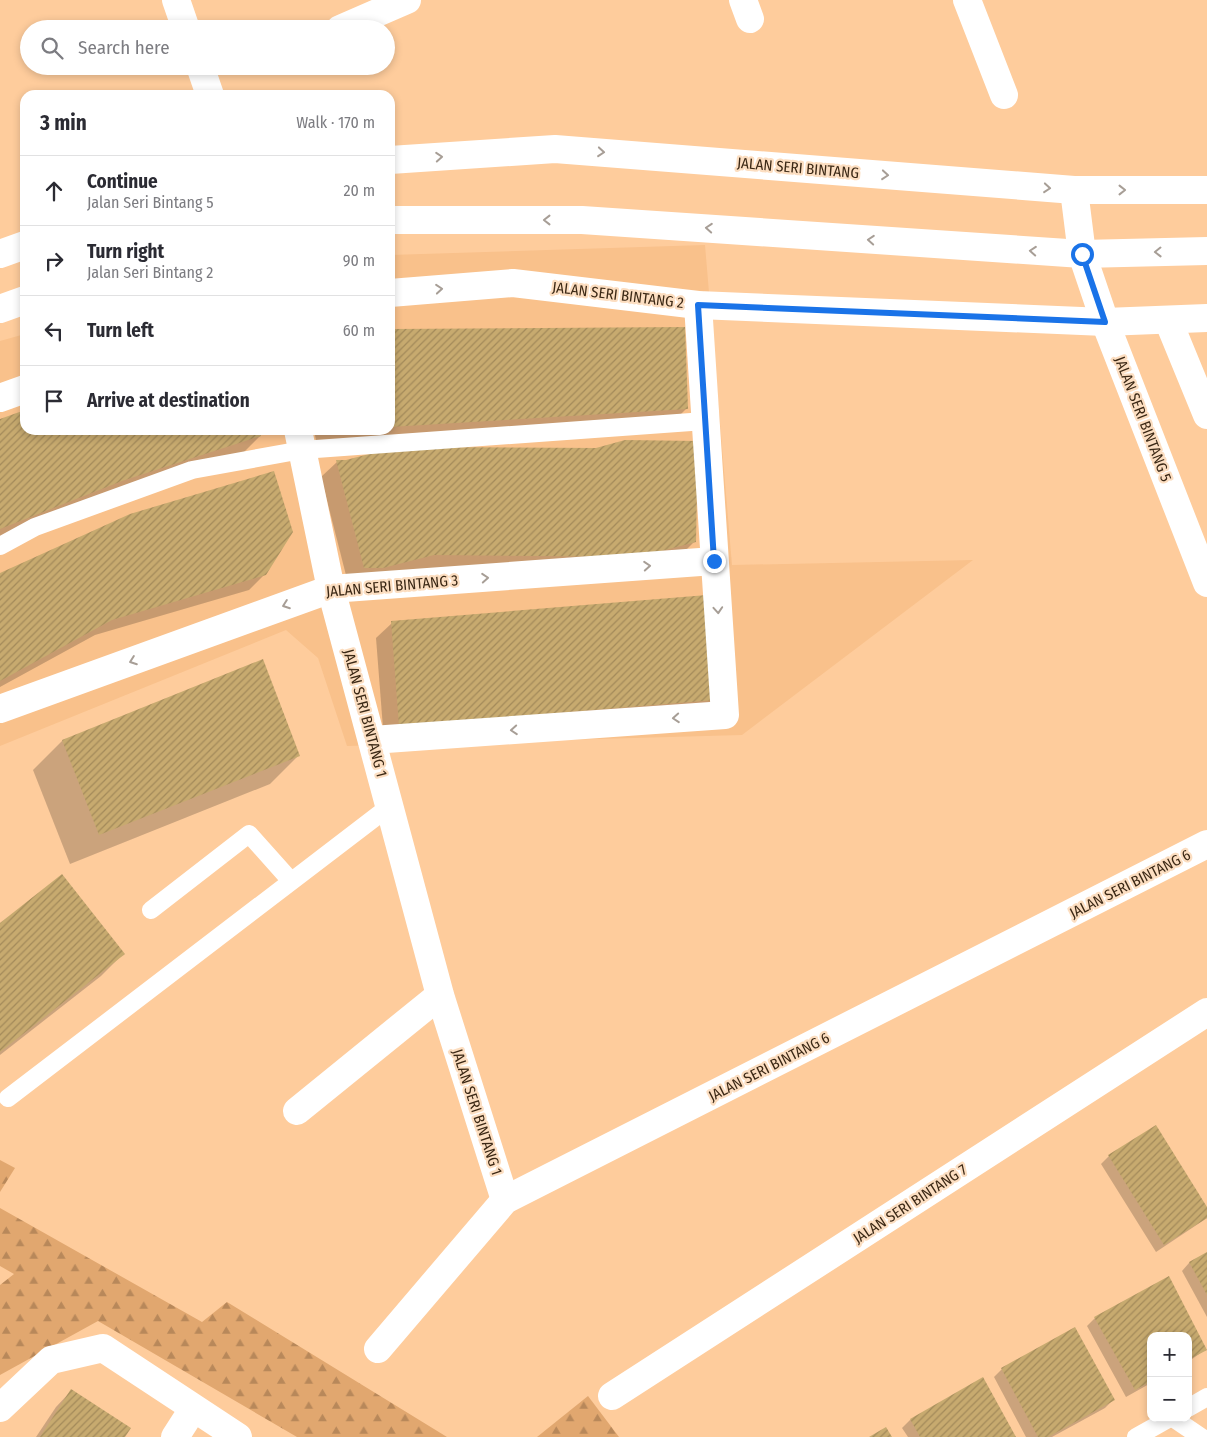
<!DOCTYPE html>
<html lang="en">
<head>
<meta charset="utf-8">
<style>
  :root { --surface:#fff; --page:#f7f7f7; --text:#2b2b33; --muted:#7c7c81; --line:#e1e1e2 }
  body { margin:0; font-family:"Fira Sans Condensed",sans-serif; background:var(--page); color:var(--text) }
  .controls { position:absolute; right:15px; bottom:15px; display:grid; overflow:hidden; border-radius:10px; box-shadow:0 2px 8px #0003 }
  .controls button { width:45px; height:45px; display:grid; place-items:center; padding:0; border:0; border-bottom:1px solid var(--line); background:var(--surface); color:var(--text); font:25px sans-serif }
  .stop { position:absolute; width:15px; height:15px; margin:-11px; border:4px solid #1a73e8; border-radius:50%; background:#fff }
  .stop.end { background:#1a73e8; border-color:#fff; box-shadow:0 1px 5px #0008 }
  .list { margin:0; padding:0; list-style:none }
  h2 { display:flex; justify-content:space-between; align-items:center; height:65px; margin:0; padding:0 20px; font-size:21px }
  h2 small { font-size:16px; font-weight:400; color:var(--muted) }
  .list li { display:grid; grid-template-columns:32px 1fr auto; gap:15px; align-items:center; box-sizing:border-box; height:70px; padding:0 20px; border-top:1px solid var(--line) }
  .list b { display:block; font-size:19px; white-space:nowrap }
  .list p { margin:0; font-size:16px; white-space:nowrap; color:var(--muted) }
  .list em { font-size:16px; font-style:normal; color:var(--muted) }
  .icon { flex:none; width:28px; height:28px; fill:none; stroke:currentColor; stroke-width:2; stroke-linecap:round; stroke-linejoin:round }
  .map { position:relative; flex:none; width:1207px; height:1437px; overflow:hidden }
  .search { position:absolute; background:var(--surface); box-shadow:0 2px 8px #0003; left:20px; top:20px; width:375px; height:55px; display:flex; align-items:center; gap:12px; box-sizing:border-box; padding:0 18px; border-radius:28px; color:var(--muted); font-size:19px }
  .panel { position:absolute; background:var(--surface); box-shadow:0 2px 8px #0003; left:20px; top:90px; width:375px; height:345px; border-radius:15px }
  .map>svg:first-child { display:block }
</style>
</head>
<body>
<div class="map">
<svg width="1207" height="1437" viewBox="0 0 1207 1437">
  <defs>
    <pattern id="forest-firs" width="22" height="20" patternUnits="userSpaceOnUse" patternTransform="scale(1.25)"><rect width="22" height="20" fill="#e1a76f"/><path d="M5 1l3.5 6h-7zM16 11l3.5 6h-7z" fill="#b8885a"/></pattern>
    <pattern id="building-hatch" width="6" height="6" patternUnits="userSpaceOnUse" patternTransform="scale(1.25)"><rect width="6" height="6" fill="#c7aa6f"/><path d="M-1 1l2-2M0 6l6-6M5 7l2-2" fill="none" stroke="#a38a5a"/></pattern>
  </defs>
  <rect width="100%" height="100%" fill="#fecc9c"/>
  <!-- built -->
  <path fill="#f9c18b" d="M705,245l27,320 241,-5 -231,175 -395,11 -29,-88 -32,-28 -286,116v-405l25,-7v96h365v-175z"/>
  <!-- forest -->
  <g fill="url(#forest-firs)">
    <path d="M0,1160l15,8 -15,24z"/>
    <path d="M0,1208l202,114 25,-20 220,135h-150l-199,-116 -98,54v-90l14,-11 -14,-8z"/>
    <path d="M588,1396l31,41h-82z"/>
  </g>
  <!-- shadow -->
  <g fill="#0003">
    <path d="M390,330l297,78 -16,16 -354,21 -3,-15h76z"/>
    <path d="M25,412v18h233l2,6 -16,16 -244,85v-116z"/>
    <path d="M410,453l284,89 -16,16 -330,25 -27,-106 16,-15z"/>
    <path d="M265,574l-16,16 -154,45 -95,52v-112z"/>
    <path d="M392,623l322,76 -16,16 -314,26 -8,-103z"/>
    <path d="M62,741l237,14 -29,29 -200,80 -37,-94z"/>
    <path d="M0,924l123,30 -22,22 -101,79z"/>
    <path d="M1109,1156l98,53v9l-51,34 -55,-88z"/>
    <path d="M1207,1253v64l-25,-46 7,-8z"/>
    <path d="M1168,1278l38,71 -18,13v-26h-37v47l-25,14 -39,-71 8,-8z"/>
    <path d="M1074,1329l39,71 -8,8 -53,29h-26l-32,-60 8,-8z"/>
    <path d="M983,1379l32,58h-107l-6,-9 8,-8z"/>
    <path d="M71,1391l53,46h-88l20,-30z"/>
  </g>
  <!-- building -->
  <g fill="url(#building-hatch)">
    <path d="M685,327l3,82 -298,18v-98z"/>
    <path d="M25,410v20h235l1,6 -139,45 -122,48v-110z"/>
    <path d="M625,440l73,1 -2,101 -58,15 -204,-2 -51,13h-19l-28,-108h10l50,-13h14l1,4 17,-4 168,1z"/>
    <path d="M274,471l19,61 -27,43 -154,45 -112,61v-108l130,-59z"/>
    <path d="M707,595l8,105 -316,26 -8,-105z"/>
    <path d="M263,659l37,97 -201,79 -37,-95z"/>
    <path d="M62,874l63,80 -125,98v-129z"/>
    <path d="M1156,1125l51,82v11l-43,27 -56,-90z"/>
    <path d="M1207,1252v43l-18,-33z"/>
    <path d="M1169,1276l38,74 -19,10v-24h-37v45l-16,9 -41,-73z"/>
    <path d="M1075,1327l40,73 -67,37h-10l-37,-69z"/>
    <path d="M983,1377l33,60h-96l-10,-18z"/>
    <path d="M71,1389l60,39 -6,9h-85z"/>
    <path d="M886,1427l6,10h-23z"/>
  </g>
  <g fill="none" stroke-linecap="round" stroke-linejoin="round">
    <!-- service -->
    <g stroke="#fff" stroke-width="18">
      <path d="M0,546l35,-19 157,-57 110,-20 403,-29"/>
      <path d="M151,910l98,-76 42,47"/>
      <path d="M8,1098l382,-292"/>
      <path d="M1188,1408l19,-11"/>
      <path d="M1173,1418l28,19"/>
      <path d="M1136,1437l34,-19"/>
    </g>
    <!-- minor -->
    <g stroke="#fff" stroke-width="28">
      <path d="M743,0l7,19"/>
      <path d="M967,0l37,95"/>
      <path d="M340,29l67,-29"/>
      <path d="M1074,190l8,64 23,68 102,261"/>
      <path d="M390,293l123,-10 185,22 407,17 102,-4"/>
      <path d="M1168,320l39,95"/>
      <path d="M0,398l25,-9"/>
      <path d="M298,430l33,159 109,406 65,205"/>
      <path d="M0,709l331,-120 383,-28"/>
      <path d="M372,740l353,-25 -27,-410"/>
      <path d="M297,1111l143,-116"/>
      <path d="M378,1349l127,-149 702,-356"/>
      <path d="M612,1396l595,-384"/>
      <path d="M0,1408l51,-48 52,-12 135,89"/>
      <path d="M175,1437l18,-28"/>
    </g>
    <!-- tertiary -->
    <g stroke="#fff" stroke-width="28">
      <path d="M176,0l10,29"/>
      <path d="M200,66l10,29"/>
      <path d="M390,160l165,-11 519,41h133"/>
      <path d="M390,220h192l500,34 125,-3"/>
      <path d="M0,254l25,-9"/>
      <path d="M0,309l25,-9"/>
    </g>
  </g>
  <!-- one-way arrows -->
  <defs><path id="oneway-chevron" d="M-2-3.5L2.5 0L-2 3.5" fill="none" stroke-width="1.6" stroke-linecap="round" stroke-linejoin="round" transform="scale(1.25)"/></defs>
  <g stroke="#a79e96">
    <use href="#oneway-chevron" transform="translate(601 152) rotate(5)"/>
    <use href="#oneway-chevron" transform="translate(439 157) rotate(-4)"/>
    <use href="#oneway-chevron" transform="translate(885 175) rotate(5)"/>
    <use href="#oneway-chevron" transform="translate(1047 188) rotate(5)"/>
    <use href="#oneway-chevron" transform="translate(1122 190)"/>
    <use href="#oneway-chevron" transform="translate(547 220) rotate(-180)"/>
    <use href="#oneway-chevron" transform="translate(709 228) rotate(-176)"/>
    <use href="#oneway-chevron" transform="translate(871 240) rotate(-176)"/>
    <use href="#oneway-chevron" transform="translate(1033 251) rotate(-176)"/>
    <use href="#oneway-chevron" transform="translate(1158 252) rotate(179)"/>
    <use href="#oneway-chevron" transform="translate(439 289) rotate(-5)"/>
    <use href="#oneway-chevron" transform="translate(647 566) rotate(-4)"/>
    <use href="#oneway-chevron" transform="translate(485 578) rotate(-4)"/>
    <use href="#oneway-chevron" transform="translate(286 605) rotate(160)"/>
    <use href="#oneway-chevron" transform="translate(718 610) rotate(86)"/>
    <use href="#oneway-chevron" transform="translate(133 661) rotate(160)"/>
    <use href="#oneway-chevron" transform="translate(676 718) rotate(176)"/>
    <use href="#oneway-chevron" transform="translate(514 730) rotate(176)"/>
  </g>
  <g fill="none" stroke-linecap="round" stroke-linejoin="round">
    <!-- route -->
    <path stroke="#1a73e8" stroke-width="6" d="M714,561l-16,-256 407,17 -23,-68"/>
  </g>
  <g text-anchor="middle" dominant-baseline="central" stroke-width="4.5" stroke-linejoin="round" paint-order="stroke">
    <!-- street labels -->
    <g font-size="15" fill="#3b2815" stroke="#fcdec1">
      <text transform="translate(798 168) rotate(5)">JALAN SERI BINTANG</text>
      <text transform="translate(618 295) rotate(7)">JALAN SERI BINTANG 2</text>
      <text transform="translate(1143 419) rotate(69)">JALAN SERI BINTANG 5</text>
      <text transform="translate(392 586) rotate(-5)">JALAN SERI BINTANG 3</text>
      <text transform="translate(365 713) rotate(75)">JALAN SERI BINTANG 1</text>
      <text transform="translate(1130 884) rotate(-27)">JALAN SERI BINTANG 6</text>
      <text transform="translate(769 1067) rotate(-27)">JALAN SERI BINTANG 6</text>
      <text transform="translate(477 1112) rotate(72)">JALAN SERI BINTANG 1</text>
      <text transform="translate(910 1204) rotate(-33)">JALAN SERI BINTANG 7</text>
    </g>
  </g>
</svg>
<div class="controls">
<button>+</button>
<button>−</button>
</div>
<div class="stop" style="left:1082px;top:254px"></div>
<div class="stop end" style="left:714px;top:561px"></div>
<div class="search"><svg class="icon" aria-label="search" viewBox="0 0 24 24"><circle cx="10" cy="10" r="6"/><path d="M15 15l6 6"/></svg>Search here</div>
<section class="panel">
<h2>3 min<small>Walk · 170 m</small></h2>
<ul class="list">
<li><svg class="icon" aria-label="ahead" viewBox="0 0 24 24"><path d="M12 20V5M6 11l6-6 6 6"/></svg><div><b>Continue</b><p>Jalan Seri Bintang 5</p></div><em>20 m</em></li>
<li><svg class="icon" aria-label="right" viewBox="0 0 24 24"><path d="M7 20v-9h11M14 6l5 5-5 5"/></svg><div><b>Turn right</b><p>Jalan Seri Bintang 2</p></div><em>90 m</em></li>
<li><svg class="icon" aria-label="left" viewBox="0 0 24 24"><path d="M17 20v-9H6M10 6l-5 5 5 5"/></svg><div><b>Turn left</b></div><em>60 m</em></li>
<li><svg class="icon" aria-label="arrive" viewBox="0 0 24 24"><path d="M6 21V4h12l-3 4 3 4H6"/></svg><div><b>Arrive at destination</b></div></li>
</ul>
</section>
</div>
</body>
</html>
